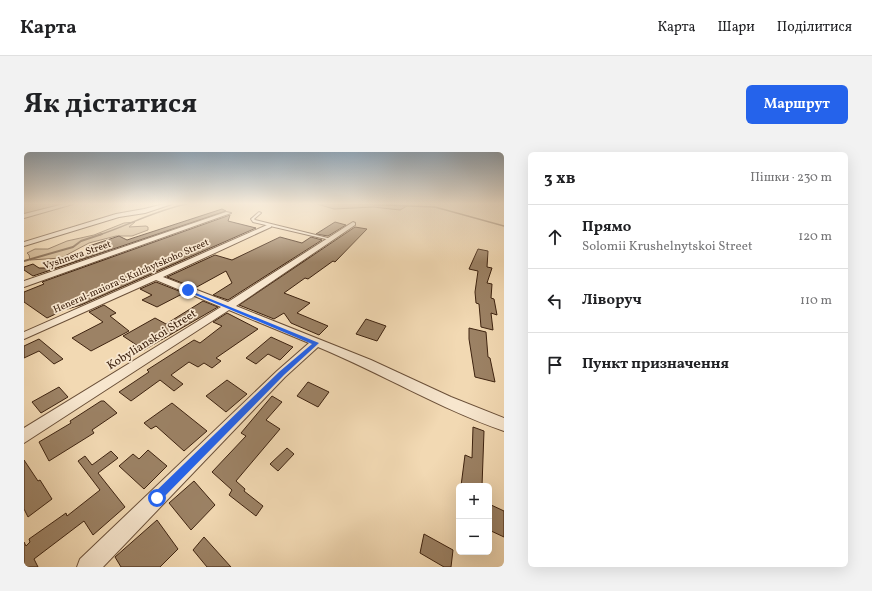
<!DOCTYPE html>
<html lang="uk">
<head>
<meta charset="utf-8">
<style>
  :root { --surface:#fff; --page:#f2f2f2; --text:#202124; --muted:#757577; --line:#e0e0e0; --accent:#2563eb }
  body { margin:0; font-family:Vollkorn,serif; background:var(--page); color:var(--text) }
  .controls { position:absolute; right:12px; bottom:12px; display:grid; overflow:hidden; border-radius:6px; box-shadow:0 4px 16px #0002 }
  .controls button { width:36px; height:36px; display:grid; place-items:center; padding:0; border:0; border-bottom:1px solid var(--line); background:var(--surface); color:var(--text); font:20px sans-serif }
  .stop { position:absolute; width:12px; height:12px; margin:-9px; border:3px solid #2563eb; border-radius:50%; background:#fff }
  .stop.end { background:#2563eb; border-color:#fff; box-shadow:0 1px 4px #0008 }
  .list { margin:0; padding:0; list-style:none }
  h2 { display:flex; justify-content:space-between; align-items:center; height:52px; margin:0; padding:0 16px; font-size:17px }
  h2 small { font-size:13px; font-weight:400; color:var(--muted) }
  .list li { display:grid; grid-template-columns:26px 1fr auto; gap:12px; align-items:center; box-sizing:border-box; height:64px; padding:0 16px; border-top:1px solid var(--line) }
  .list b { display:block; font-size:15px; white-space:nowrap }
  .list p { margin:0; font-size:13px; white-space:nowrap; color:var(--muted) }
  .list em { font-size:13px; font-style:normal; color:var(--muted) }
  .icon { flex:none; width:22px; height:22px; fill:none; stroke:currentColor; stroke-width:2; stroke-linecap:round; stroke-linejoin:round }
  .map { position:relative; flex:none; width:480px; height:415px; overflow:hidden; border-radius:6px }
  header { display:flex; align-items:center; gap:24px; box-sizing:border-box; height:56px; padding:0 20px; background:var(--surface); border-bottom:1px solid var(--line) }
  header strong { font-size:19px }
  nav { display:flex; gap:22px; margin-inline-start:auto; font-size:14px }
  .intro { display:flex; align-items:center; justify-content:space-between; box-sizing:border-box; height:96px; padding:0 24px }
  h1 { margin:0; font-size:28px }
  .button { padding:10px 18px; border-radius:6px; background:var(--accent); color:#fff; font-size:14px; font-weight:700 }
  main { display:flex; gap:24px; padding:0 24px }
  aside { flex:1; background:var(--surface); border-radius:6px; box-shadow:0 4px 16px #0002 }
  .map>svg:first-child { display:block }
</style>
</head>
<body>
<header>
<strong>Карта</strong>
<nav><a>Карта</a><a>Шари</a><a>Поділитися</a></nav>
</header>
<div class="intro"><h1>Як дістатися</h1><a class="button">Маршрут</a></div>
<main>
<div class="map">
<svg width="480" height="415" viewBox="0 0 480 415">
  <rect width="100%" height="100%" fill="#f2d9b3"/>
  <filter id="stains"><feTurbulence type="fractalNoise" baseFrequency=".005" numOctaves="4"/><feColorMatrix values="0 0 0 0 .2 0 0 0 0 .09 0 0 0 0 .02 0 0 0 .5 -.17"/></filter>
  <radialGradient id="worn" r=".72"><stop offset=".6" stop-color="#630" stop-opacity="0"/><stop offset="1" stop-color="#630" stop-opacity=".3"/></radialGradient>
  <!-- green -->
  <g fill="#d3ba97" stroke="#886e54">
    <path d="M0,52h40l-40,10z"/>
    <path d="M293,52h71l19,2 -7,4 -27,-3 -39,2z"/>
    <path d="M111,70l-6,5 17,-1 2,1v3l-16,6h-16l-27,7 -28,15 -31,2 -1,-5 -2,-2 8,-4h13l19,-8 27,-6 30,-12z"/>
  </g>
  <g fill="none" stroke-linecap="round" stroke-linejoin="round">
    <!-- stream-far1 -->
    <g stroke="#856b51" stroke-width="1.5">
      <path d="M337,52l74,3 69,19"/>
      <path d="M75,83c30,-10 57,-25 88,-31"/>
    </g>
    <!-- stream -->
    <path stroke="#856b51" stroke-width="2" d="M0,109l49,-14 8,-6 21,-7"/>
  </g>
  <!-- building -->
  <g fill="#9c8265" stroke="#3e2310">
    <path d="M198,57l4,2 -193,65 -9,-6v-3l9,-3 6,4h6l53,-18 -9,-4 30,-10 8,4 6,-2z"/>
    <path d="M206,63l-2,6 28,7 -175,77 -17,5 -17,8 -23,-16v-10l20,-8 -2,-2z"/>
    <path d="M311,70l11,3 -18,11 -12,-2z"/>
    <path d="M331,75l12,2 -32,33 -2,-1 -25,18 -3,-1 -21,15 26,10 -13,10 31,13 -9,9 -28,-12 -7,-10 -10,6 -35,-14z"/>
    <path d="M256,85l22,6 9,-6 11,3 -94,60 -15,-5 19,-12 -6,-12 -31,17 -28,-11 48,-22 17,5z"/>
    <path d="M454,97l10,2 -1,16 5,1 -5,15 5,1 -1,14 3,1 3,16 -6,-2 2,17 -12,-3 -2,-23 -3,-1 -1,-11 3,-21 -9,-2z"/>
    <path d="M132,130l28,11 -27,14 -15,-7 10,-5 -12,-6z"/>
    <path d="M179,149l15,6 -74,43 -21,-14 32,-18 11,6z"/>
    <path d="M80,153l12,8 -6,3 19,15 -38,20 -19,-13 31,-16 -14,-10z"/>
    <path d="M203,161l31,16 -42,29 5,3 -9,7 -8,-5 -6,4 -9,-5 -18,13 12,9 -9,7 -14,-11 -29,21 -12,-9 30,-20 -2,-2 47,-30 6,3 22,-17 -9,-4z"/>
    <path d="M342,167l20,7 -9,15 -21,-7z"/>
    <path d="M445,176l17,4 2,25 2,1 5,24 -20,-5 -6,-38z"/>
    <path d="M247,185l22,10 -13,13 -12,-6 -12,10 -10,-6z"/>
    <path d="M15,187l24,20 -9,5 -15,-13 -15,7v-12z"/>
    <path d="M203,228l20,14 -21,18 -20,-16z"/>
    <path d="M284,230l21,10 -11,15 -21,-11z"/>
    <path d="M35,235l9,10 -27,16 -9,-11z"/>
    <path d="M248,244l10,6 -16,18 14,9 -44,52 9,8 -1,2 19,15 -7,10 -27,-21 3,-5 -20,-18 34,-36 -5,-3z"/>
    <path d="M77,249h3l13,12 -25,17 2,3 -45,28 -10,-19 32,-19 -1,-2z"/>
    <path d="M148,251l35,28 -23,20 -28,-25 -5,3 -7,-6z"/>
    <path d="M449,275l11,4 -2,55h-21l4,-31 7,3z"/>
    <path d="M263,296l7,6 -16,17 -8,-7z"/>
    <path d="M124,298l19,16 -23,23 -25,-23 14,-12 6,5z"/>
    <path d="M87,299l7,7 -20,15 27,34 -32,28 -9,-14 -50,38 4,8h-14v-25l2,4 4,-4 -1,-3 37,-26 1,3 33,-26 -22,-29 7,-5 7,9z"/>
    <path d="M0,308l14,21 2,-1 12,19 -24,18 -4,-8z"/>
    <path d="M170,329l21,24 -24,25 -22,-27z"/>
    <path d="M465,352l15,7v26l-15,-7z"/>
    <path d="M133,368l21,29 -18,18h-39l-6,-10z"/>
    <path d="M400,382l29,16 -2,17h-7l-24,-14z"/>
    <path d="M180,385l27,30h-24l-14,-17z"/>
  </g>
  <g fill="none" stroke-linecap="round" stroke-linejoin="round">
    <!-- service casing -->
    <g stroke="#6b5039" stroke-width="2">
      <path id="service" d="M235,60l2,1 -7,6 1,1 77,19 -2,1 -77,-18 -2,-3z"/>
    </g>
    <!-- minor casing -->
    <g stroke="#6b5039" stroke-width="2">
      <g id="minor">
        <path d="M40,52h9l-49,14v-4z"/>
        <path d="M140,52h8l-27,9 -26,4 -95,29v-4l92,-28 28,-5z"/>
        <path d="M202,60l5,1 -207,74v-6z"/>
        <path d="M329,70l2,1v2l-119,81 135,54 80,37 53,21v13c-64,-22 -123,-58 -186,-84l-33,30 -182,190h-26l3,-8 197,-188 32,-28 -80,-33 -205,133v-15l197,-121 -65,-27 -132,59v-7l243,-107h4v2l-108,50 65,25z"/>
      </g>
    </g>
    <!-- service -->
    <use href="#service" fill="#f7e6ce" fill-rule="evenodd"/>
    <!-- minor -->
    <use href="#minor" fill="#f7e6ce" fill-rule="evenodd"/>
  </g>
  <!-- sky -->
  <linearGradient id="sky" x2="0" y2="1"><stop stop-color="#93aabd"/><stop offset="0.47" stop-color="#f9eedd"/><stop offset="1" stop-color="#f9eedd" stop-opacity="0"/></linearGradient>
  <rect width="480" height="110" fill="url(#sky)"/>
  <!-- route -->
  <path fill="#2563eb" d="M162,137l133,54 -35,32 -124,126 -3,2 -4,-2 -1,-3 1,-4 126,-122 33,-28 -126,-53z"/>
  <g text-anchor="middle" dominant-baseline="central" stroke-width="3.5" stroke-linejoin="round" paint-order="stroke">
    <!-- far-street labels -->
    <g font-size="10" fill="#3e2310" stroke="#f7e6ce">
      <text transform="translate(53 103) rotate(-19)">Vyshneva Street</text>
      <text transform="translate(107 124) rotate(-24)">Heneral-maiora S.Kulchytskoho Street</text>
    </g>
    <!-- street labels -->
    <g font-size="12" fill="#3e2310" stroke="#f7e6ce">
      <text transform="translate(128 188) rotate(-32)">Kobylianskoi Street</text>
    </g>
  </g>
  <rect width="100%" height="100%" filter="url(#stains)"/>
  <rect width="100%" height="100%" fill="url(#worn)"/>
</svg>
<div class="controls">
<button>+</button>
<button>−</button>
</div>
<div class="stop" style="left:133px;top:346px"></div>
<div class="stop end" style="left:164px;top:138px"></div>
</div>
<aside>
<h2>3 хв<small>Пішки · 230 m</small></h2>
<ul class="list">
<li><svg class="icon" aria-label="ahead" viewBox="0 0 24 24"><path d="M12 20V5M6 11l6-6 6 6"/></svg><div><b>Прямо</b><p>Solomii Krushelnytskoi Street</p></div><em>120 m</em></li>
<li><svg class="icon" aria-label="left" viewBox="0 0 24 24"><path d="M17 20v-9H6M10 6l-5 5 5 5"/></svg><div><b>Ліворуч</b></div><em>110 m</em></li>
<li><svg class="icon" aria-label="arrive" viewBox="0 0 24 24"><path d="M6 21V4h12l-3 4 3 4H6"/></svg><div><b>Пункт призначення</b></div></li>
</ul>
</aside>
</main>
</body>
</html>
